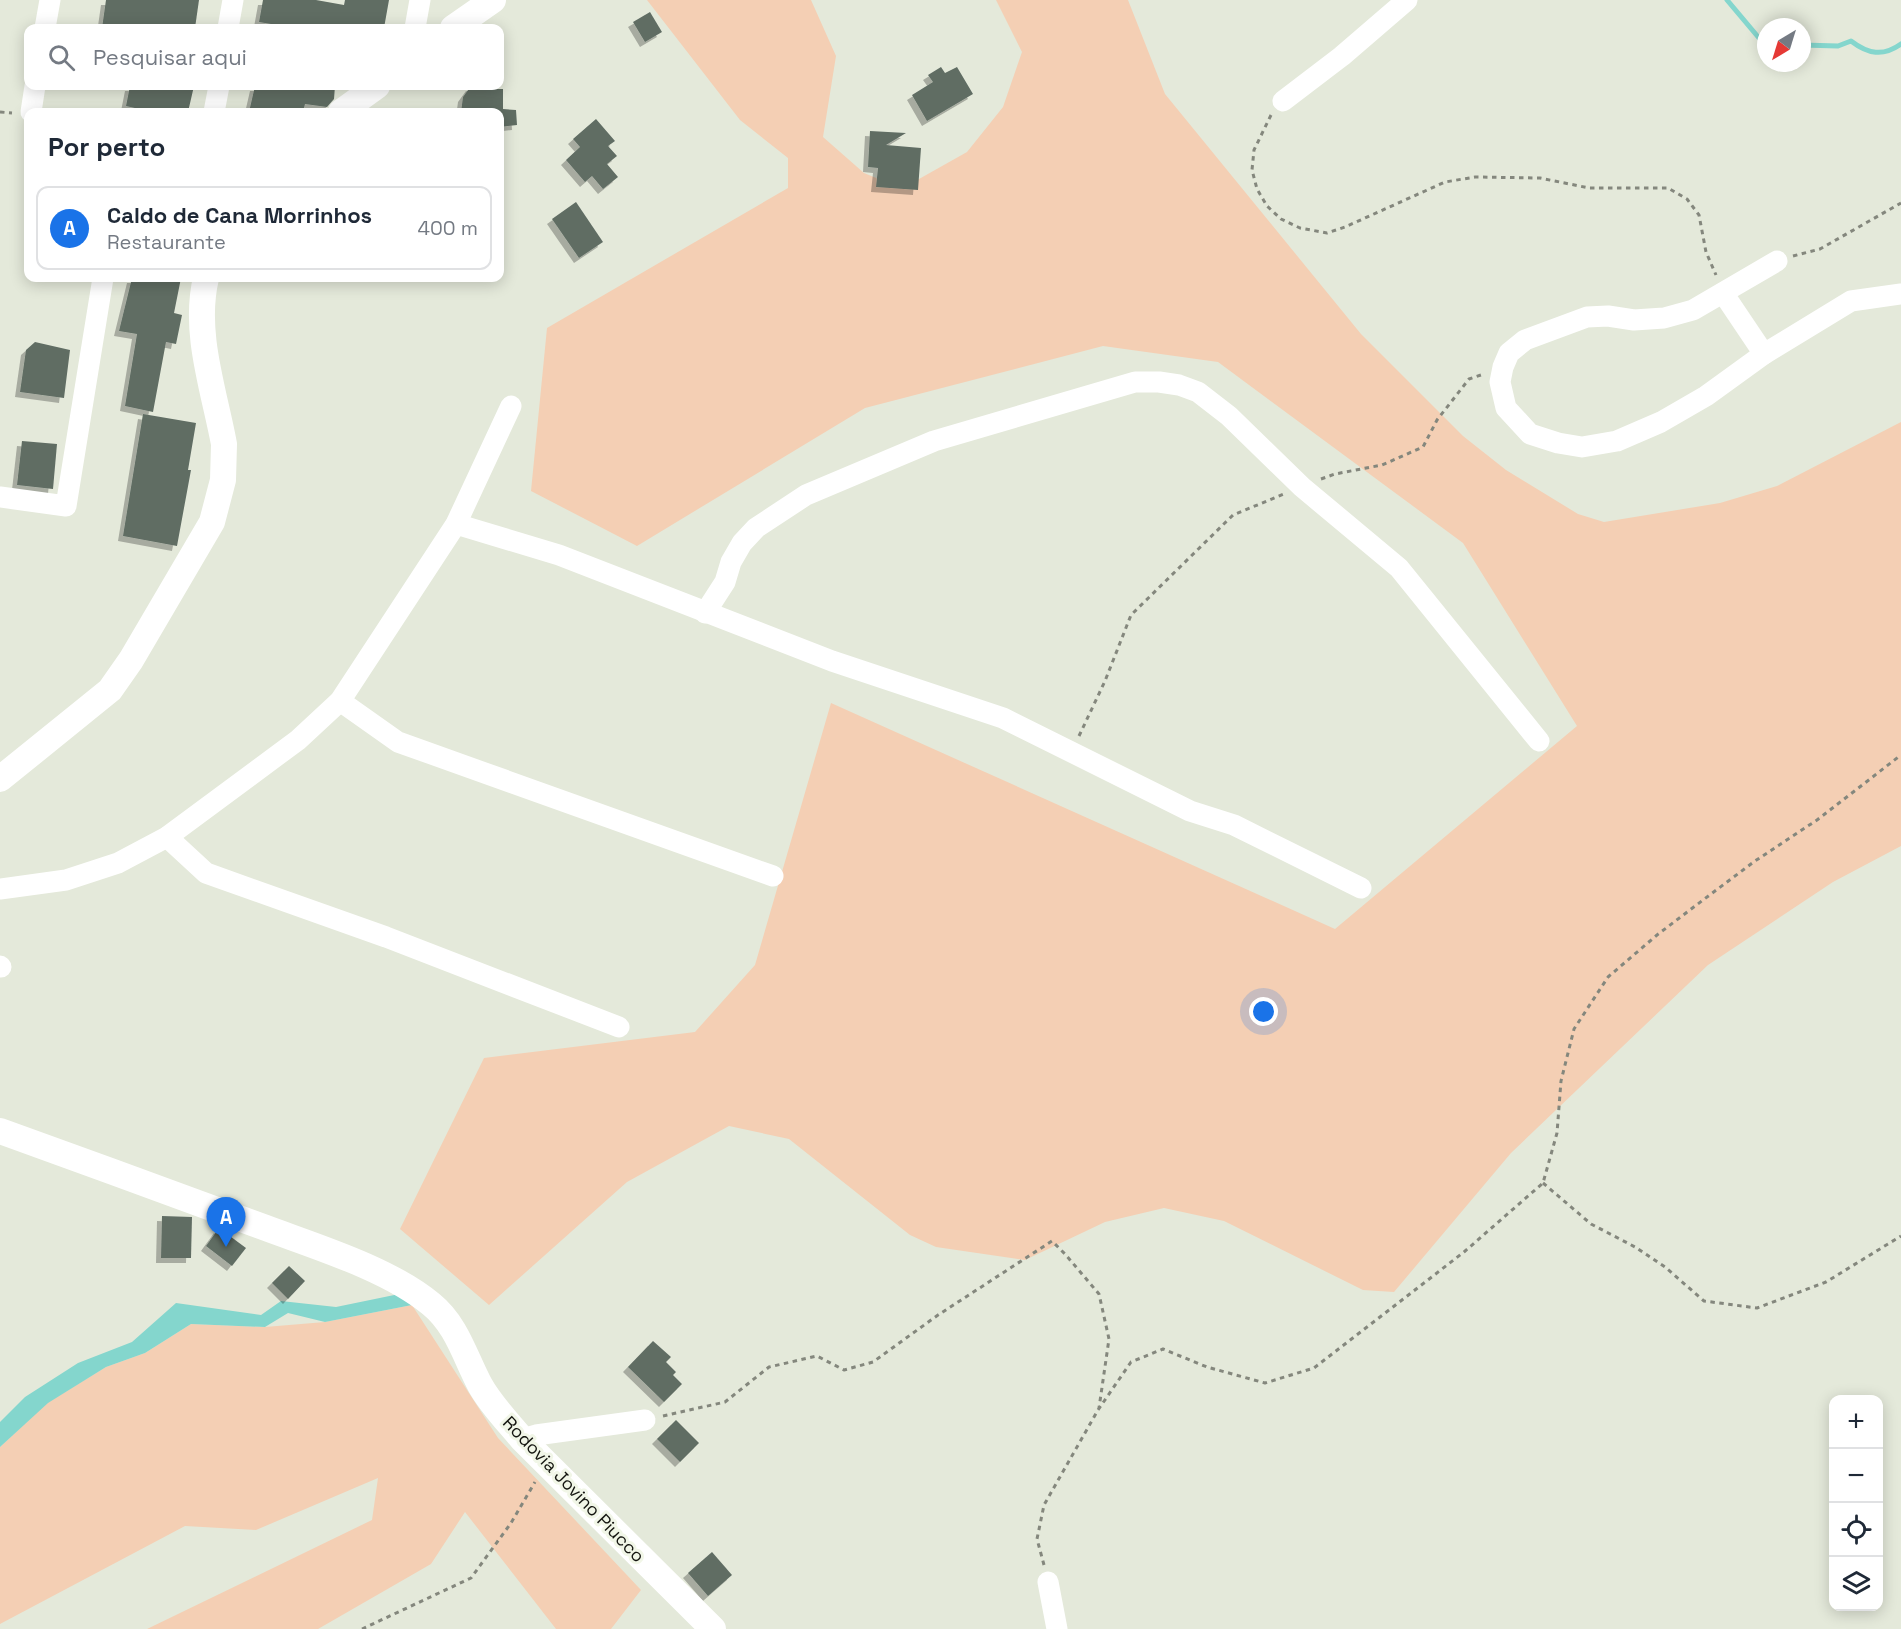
<!DOCTYPE html>
<html lang="pt">
<head>
<meta charset="utf-8">
<style>
  :root { --surface:#fff; --page:#f6f6f7; --text:#1f2937; --muted:#747a83; --line:#e0e1e3; --accent:#1a73e8 }
  body { margin:0; font-family:"Space Grotesk",sans-serif; background:var(--page); color:var(--text) }
  .controls { position:absolute; right:18px; bottom:18px; display:grid; overflow:hidden; border-radius:12px; box-shadow:0 3px 15px #0003 }
  .controls button { width:54px; height:54px; display:grid; place-items:center; padding:0; border:0; border-bottom:2px solid var(--line); background:var(--surface); color:var(--text); font:30px sans-serif }
  .compass { position:absolute; left:1757px; top:18px; width:54px; height:54px; border-radius:50%; background:var(--surface); box-shadow:0 3px 15px #0003; rotate:218deg }
  .you { position:absolute; left:1264px; top:1012px; width:21px; height:21px; margin:-15px; border:4px solid #fff; border-radius:50%; background:#1a73e8; box-shadow:0 0 0 9px #1a73e833 }
  .badge { display:grid; place-items:center; width:39px; height:39px; border-radius:50%; background:var(--accent); color:#fff; font-size:20px; font-weight:700 }
  .pin { position:absolute; translate:-50% -50px; filter:drop-shadow(0 2px 3px #0008) }
  .pin::after { content:''; position:absolute; top:32px; width:21px; height:18px; background:inherit; clip-path:polygon(0 0,100% 0,50% 100%) }
  .list { margin:0; padding:0; list-style:none }
  h2 { display:flex; justify-content:space-between; align-items:center; height:78px; margin:0; padding:0 24px; font-size:26px }
  h2 small { font-size:20px; font-weight:400; color:var(--muted) }
  .list li { display:grid; grid-template-columns:39px 1fr auto; gap:18px; align-items:center; box-sizing:border-box; height:84px; margin:0 12px 12px; padding:0 12px; border:2px solid var(--line); border-radius:12px }
  .list b { display:block; font-size:22px; white-space:nowrap }
  .list p { margin:0; font-size:20px; white-space:nowrap; color:var(--muted) }
  .list em { font-size:20px; font-style:normal; color:var(--muted) }
  .icon { flex:none; width:33px; height:33px; fill:none; stroke:currentColor; stroke-width:2; stroke-linecap:round; stroke-linejoin:round }
  .map { position:relative; flex:none; width:1901px; height:1629px; overflow:hidden }
  .search { position:absolute; background:var(--surface); box-shadow:0 3px 15px #0003; left:24px; top:24px; width:480px; height:66px; display:flex; align-items:center; gap:15px; box-sizing:border-box; padding:0 21px; border-radius:12px; color:var(--muted); font-size:22px }
  .panel { position:absolute; background:var(--surface); box-shadow:0 3px 15px #0003; left:24px; top:108px; width:480px; height:174px; border-radius:12px }
  .map>svg:first-child { display:block }
</style>
</head>
<body>
<div class="map">
<svg width="1901" height="1629" viewBox="0 0 1901 1629">
  <defs>
    <filter id="shadow"><feDropShadow dx="-5" dy="5" stdDeviation="0" flood-color="#0004"/></filter>
  </defs>
  <rect width="100%" height="100%" fill="#e4e9da"/>
  <!-- green -->
  <g fill="#f4cfb4">
    <path d="M647,0h164l25,56 -13,81 41,36 27,11 28,-5 48,-27 36,-45 19,-55 -26,-52h132l37,94 196,240 102,102 43,34 72,44 26,8 116,-19 57,-17 124,-64v424l-68,36 -125,83 -197,188 -117,139 -31,-2 -139,-69 -60,-13 -59,14 -80,38 -89,-13 -26,-12 -121,-96 -60,-13 -102,56 -138,123 -89,-76 84,-171 211,-26 60,-67 76,-262 504,226 242,-203 -114,-183 -245,-181 -115,-16 -238,62 -228,138 -106,-55 16,-163 241,-140v-30l-48,-38z"/>
    <path d="M412,1305l86,133 143,152 -30,39h-55l-91,-117 -34,52 -113,65h-171l225,-109 6,-42 -122,52 -71,-4 -185,98v-177l47,-44 59,-36 39,-14 46,-29 74,3 60,-5z"/>
  </g>
  <!-- water -->
  <path fill="#84d6cd" d="M404,1293l8,12 -87,17 -37,-9 -23,14 -74,-3 -46,29 -39,14 -58,36 -48,44v-25l25,-25 53,-34 54,-21 44,-39 85,12 20,-14 55,6z"/>
  <g fill="none" stroke-linecap="round" stroke-linejoin="round">
    <!-- stream -->
    <g stroke="#84d6cd" stroke-width="5">
      <path d="M1727,0l32,38 7,2"/>
      <path d="M1802,45l36,1 13,-5c17,13 32,16 50,3"/>
    </g>
  </g>
  <!-- building -->
  <g fill="#606d64" filter="url(#shadow)">
    <path d="M106,0h93l-4,28h-93z"/>
    <path d="M263,0h53l28,5 1,-5h44l-5,28h-89l-36,-6z"/>
    <path d="M650,12l12,20 -17,10 -12,-20z"/>
    <path d="M941,67l4,6 12,-6 16,27 -46,27 -15,-26 21,-13 -5,-7z"/>
    <path d="M130,86h64l-6,26h-15l-25,-4v3l-22,-5z"/>
    <path d="M255,86h80l-1,13 -7,8 -22,-3 -2,8h-54z"/>
    <path d="M471,86h20v3h12v20l13,1 1,15 -17,2v-15h-39l2,-15z"/>
    <path d="M596,119l19,22 -7,5 9,10 -10,8 11,13 -15,12 -11,-13 -7,6 -19,-22 14,-13 -7,-8z"/>
    <path d="M870,131l36,2 -20,12 35,3 -3,42 -42,-3 2,-19 -10,-1z"/>
    <path d="M576,202l27,40 -24,16 -27,-39z"/>
    <path d="M132,278h49l-7,35 8,2 -6,29 -10,-2 -13,70 -28,-6 12,-72 -18,-3z"/>
    <path d="M35,342l35,8 -6,48 -44,-6 6,-42z"/>
    <path d="M143,414l53,9 -8,47h3l-14,76 -54,-10z"/>
    <path d="M22,441l35,3 -4,45 -36,-4z"/>
    <path d="M162,1216l30,1 -1,41h-30z"/>
    <path d="M219,1228l27,20 -14,18 -26,-20z"/>
    <path d="M289,1266l16,15 -17,18 -16,-16z"/>
    <path d="M653,1341l18,16 -5,5 10,10 -3,3 9,9 -18,18 -36,-35z"/>
    <path d="M676,1420l23,23 -19,19 -23,-23z"/>
    <path d="M712,1552l20,23 -24,21 -20,-23z"/>
  </g>
  <g fill="none" stroke-linecap="round" stroke-linejoin="round">
    <!-- path -->
    <g stroke="#84877d" stroke-width="3" stroke-dasharray="4.5 4.5" stroke-linecap="butt">
      <path d="M0,112l12,1"/>
      <path d="M1271,115l-17,35 -2,20 5,19 10,17 14,13 19,9 27,5 18,-6 100,-45 30,-5 65,1 49,10h79l19,11 12,16 7,37 10,23"/>
      <path d="M1793,256l27,-7 81,-46"/>
      <path d="M1321,479l14,-5 47,-9 41,-18 14,-27 32,-41 12,-4"/>
      <path d="M1079,736l26,-55 26,-66 102,-100 51,-21"/>
      <path d="M1543,1183l48,41 44,23 30,20 39,34 53,7 69,-26 75,-46"/>
      <path d="M663,1416l62,-14 44,-35 48,-11 27,14 29,-8 65,-47 114,-74 13,13 34,40 10,45 -10,69"/>
      <path d="M1044,1565l-7,-26 7,-34 54,-95 33,-48 32,-13 44,18 58,16 49,-15 150,-116 79,-69 14,-50 4,-52 13,-52 34,-52 49,-42 46,-35 52,-39 62,-41 84,-65"/>
      <path d="M362,1629l109,-51 40,-55 24,-41"/>
    </g>
    <!-- minor -->
    <g stroke="#fff" stroke-width="21">
      <path d="M45,28l5,-28"/>
      <path d="M228,28l5,-28"/>
      <path d="M415,28l5,-28"/>
      <path d="M1283,101l59,-45 65,-56"/>
      <path d="M31,112l4,-26"/>
      <path d="M214,112l5,-26"/>
      <path d="M1777,261l-84,49 -29,8 -30,2 -26,-4 -21,1 -62,23 -16,13 -6,14 -3,15 6,26 24,26 28,9 24,4 35,-6 44,-19 45,-26 58,-42 87,-53 50,-7"/>
      <path d="M1723,293l41,61"/>
      <path d="M0,497l66,9 37,-228"/>
      <path d="M456,524l103,31 273,106 171,57 187,93 44,14 127,63"/>
      <path d="M705,613l20,-31 6,-20 11,-19 14,-15 50,-33 128,-54 201,-59h24l20,3 19,7 31,24 73,71 97,81 140,173"/>
      <path d="M340,701l58,41 375,134"/>
      <path d="M167,837l39,36 180,64 233,90"/>
      <path d="M0,889l66,-9 52,-17 49,-26 131,-97 42,-39 116,-177 55,-118"/>
      <path d="M0,966l1,1"/>
      <path d="M522,1439l14,-4 109,-15"/>
      <path d="M1048,1582l9,47"/>
    </g>
    <!-- major -->
    <g stroke="#fff" stroke-width="26">
      <path d="M453,28l40,-28"/>
      <path d="M341,112l36,-26"/>
      <path d="M0,779l110,-89 21,-30 81,-138 11,-42 1,-36c-10,-54 -31,-112 -18,-166"/>
      <path d="M0,1131c89,32 177,64 266,97 51,19 123,41 165,76 26,21 34,53 49,81 11,20 28,37 42,54l191,190"/>
    </g>
  </g>
  <g text-anchor="middle" dominant-baseline="central" stroke-width="6" stroke-linejoin="round" paint-order="stroke">
    <!-- street labels -->
    <g font-size="18" fill="#13140f" stroke="#f1f6e7">
      <text transform="translate(574 1489) rotate(46)">Rodovia Jovino Piucco</text>
    </g>
  </g>
</svg>
<div class="controls">
<button>+</button>
<button>−</button>
<button><svg class="icon" aria-label="locate" viewBox="0 0 24 24"><circle cx="12" cy="12" r="6"/><path d="M12 2v4M12 18v4M2 12h4M18 12h4"/></svg></button>
<button><svg class="icon" aria-label="layers" viewBox="0 0 24 24"><path d="M12 4l9 5-9 5-9-5zM3 14l9 5 9-5"/></svg></button>
</div>
<svg class="compass" viewBox="-18 -18 36 36"><path d="M0-13l5 13h-10z" fill="#e53935"/><path d="M0 13l5-13h-10z" fill="#747a83"/></svg>
<div class="you"></div>
<div class="pin badge" style="left:226px;top:1247px">A</div>
<div class="search"><svg class="icon" aria-label="search" viewBox="0 0 24 24"><circle cx="10" cy="10" r="6"/><path d="M15 15l6 6"/></svg>Pesquisar aqui</div>
<section class="panel">
<h2>Por perto<small></small></h2>
<ul class="list">
<li><span class="badge">A</span><div><b>Caldo de Cana Morrinhos</b><p>Restaurante</p></div><em>400 m</em></li>
</ul>
</section>
</div>
</body>
</html>
